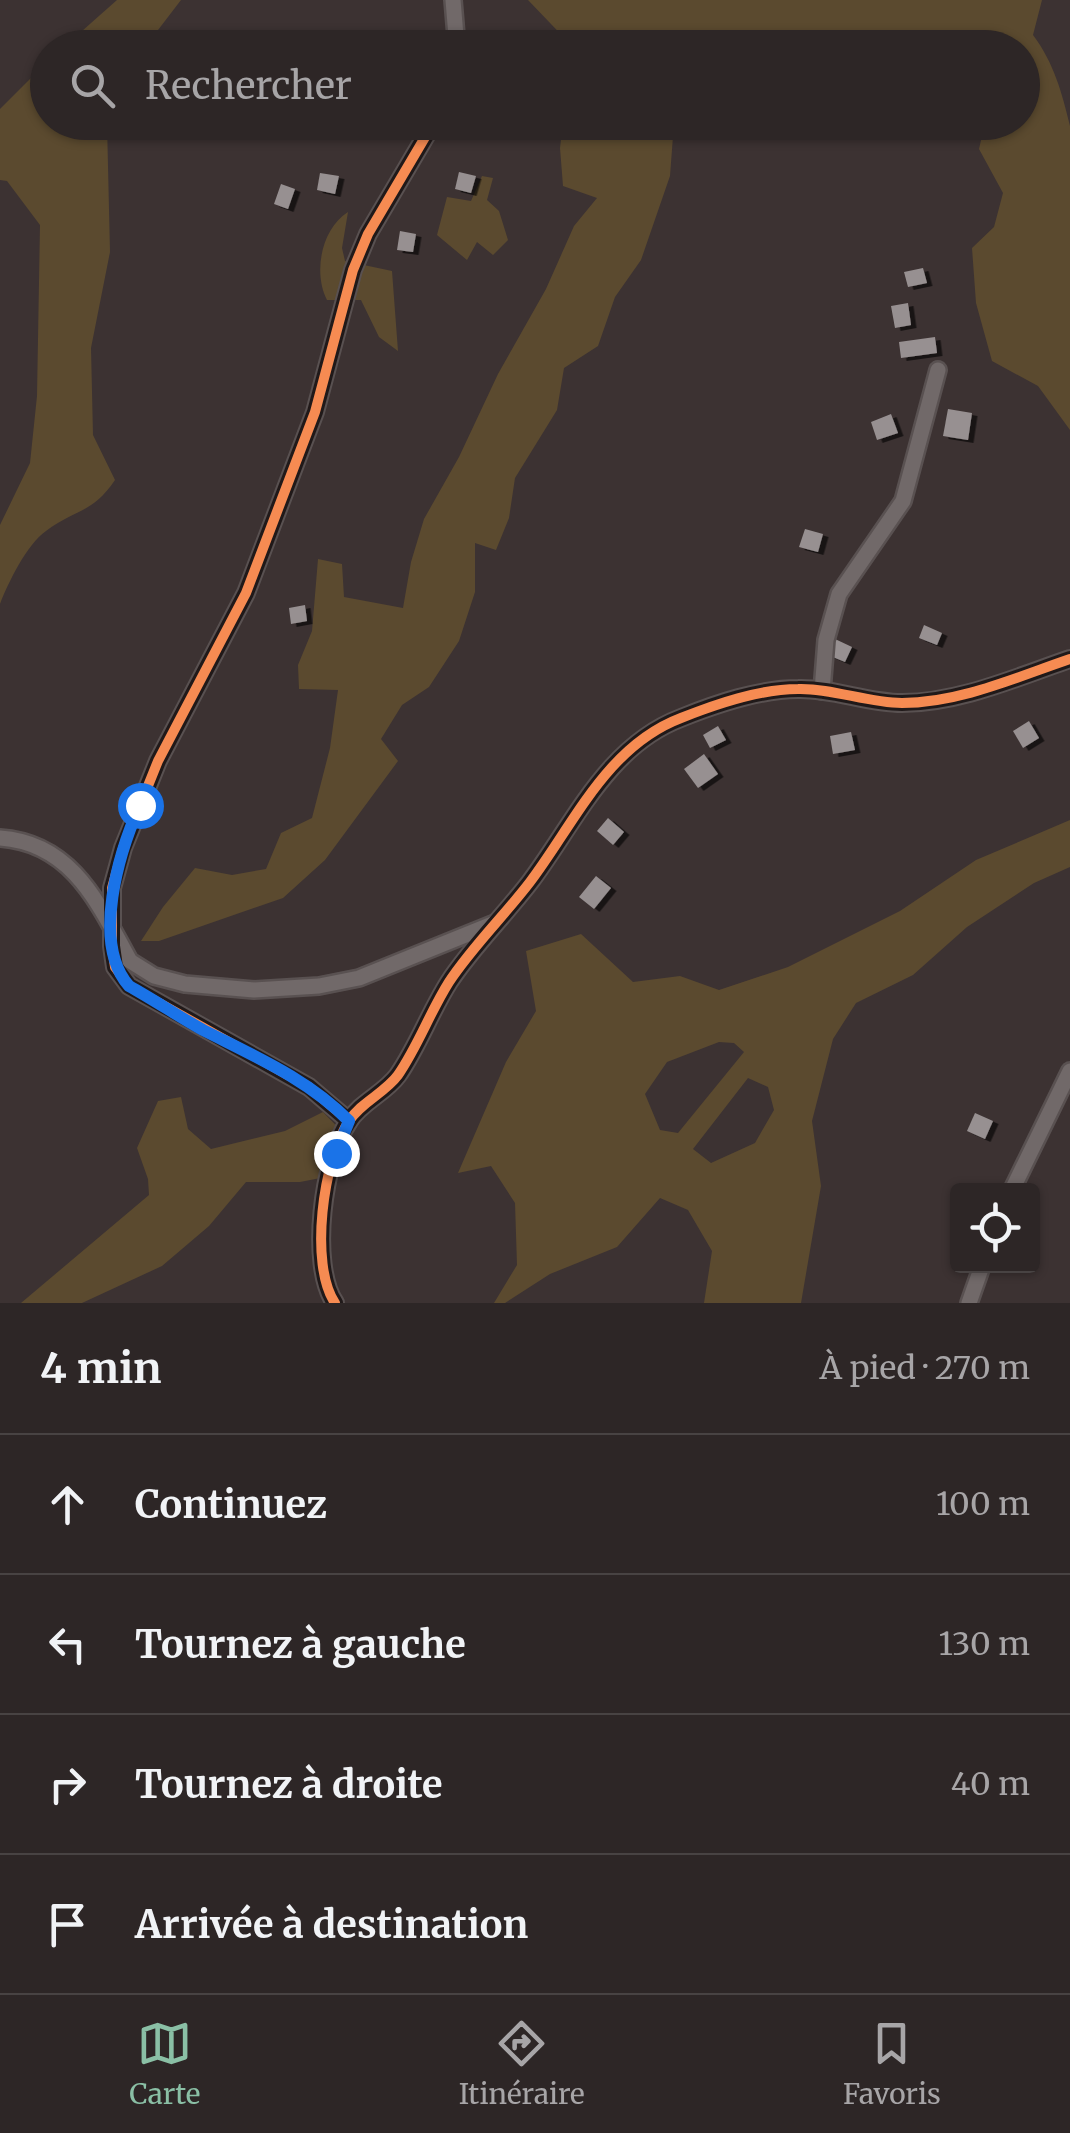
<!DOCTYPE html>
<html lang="fr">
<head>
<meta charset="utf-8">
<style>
  :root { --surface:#2d2626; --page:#352e2e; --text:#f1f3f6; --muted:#a7a5a7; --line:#484343; --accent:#8abfa5 }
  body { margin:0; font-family:Merriweather,serif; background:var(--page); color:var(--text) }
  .controls { position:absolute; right:30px; bottom:30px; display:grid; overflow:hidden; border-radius:10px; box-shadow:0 2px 8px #0004 }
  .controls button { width:90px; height:90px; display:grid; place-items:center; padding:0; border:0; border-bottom:2px solid var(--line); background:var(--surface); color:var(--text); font:50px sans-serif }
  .stop { position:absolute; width:30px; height:30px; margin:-22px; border:8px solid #1a73e8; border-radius:50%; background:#fff }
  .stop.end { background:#1a73e8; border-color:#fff; box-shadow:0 2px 10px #0008 }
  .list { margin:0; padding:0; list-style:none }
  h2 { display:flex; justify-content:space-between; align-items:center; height:130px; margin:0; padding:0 40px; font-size:42px }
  h2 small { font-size:32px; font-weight:400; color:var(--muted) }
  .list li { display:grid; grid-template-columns:65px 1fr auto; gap:30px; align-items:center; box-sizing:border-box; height:140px; padding:0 40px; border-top:2px solid var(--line) }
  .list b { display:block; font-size:38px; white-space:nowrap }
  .list em { font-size:32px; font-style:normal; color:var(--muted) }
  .icon { flex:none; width:55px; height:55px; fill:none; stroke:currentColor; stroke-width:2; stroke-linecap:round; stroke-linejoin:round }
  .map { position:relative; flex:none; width:1070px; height:1303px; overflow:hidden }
  .search { position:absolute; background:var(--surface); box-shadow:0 2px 8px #0004; left:30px; right:30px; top:30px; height:110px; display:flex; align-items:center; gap:25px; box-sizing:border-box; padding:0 35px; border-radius:55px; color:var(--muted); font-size:38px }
  .sheet { height:690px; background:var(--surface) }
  nav { display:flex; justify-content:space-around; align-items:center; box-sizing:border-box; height:140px; border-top:2px solid var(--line); background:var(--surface); font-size:28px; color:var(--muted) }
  nav a { display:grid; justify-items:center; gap:5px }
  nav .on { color:var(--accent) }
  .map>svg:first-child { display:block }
</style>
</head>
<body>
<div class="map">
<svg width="1070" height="1303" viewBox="0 0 1070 1303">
  <defs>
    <filter id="shadow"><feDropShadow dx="5.5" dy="3" stdDeviation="0" flood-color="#0009"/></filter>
  </defs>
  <rect width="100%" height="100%" fill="#3c3232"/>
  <!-- green -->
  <g fill="#5b4a2f" fill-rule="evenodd">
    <path d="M117,0h64l-36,47h-81z"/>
    <path d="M528,0h514l-9,35c21,28 29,58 37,91v304l-32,-44 -46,-25 -16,-58 -4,-55 22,-21 9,-34 -24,-44 6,-26 37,-1v-74l-65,-1 -8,-8 -77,8h-299z"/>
    <path d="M47,62l1,60 59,1 3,129 -19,96 2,87 22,45c-23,34 -40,29 -69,51 -19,13 -38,52 -46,73v-79l30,-62 7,-67 3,-171 -33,-44 -7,-1v-71z"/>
    <path d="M563,123h111l-4,53 -29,84 -26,37 -17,49 -34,22 -7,42 -42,68 -6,40 -13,32 -21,-7v49l-16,49 -30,46 -27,18 -21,34 17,22 -73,99 -42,38 -124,43h-18l22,-34 32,-39 37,7 34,-6 15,-36 31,-15 18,-70 8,-58 -39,-1 -1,-24 14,-34 6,-72 24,5 2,33 59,11 8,-46 13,-43 35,-62 39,-83 48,-85 28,-63 23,-28 -34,-12 -3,-38z"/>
    <path d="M482,176l11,2 -6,22 12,11 9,29 -15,15 -16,-13 -10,18 -30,-25 10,-38 24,4z"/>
    <path d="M348,212l-6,36 3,13 47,10 6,80 -19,-14 -18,-37h-34c-14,-27 -6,-71 21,-88z"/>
    <path d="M1070,820v47l-36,16 -67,44 -54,48 -57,28 -23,36 -21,82 9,65 -20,117h-97l8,-52 -24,-41 -28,-12 -43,49 -67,27 -45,29h-11l23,-38 -2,-62 -24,-37 -33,7 48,-111 30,-51 -10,-60 55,-17 52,48 47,-6 39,14 69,-23 112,-56 76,-51zM719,1042l15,1 10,9 -66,81 -18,-3 -15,-36 22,-32zM748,1078l20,9 6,23 -19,33 -44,20 -18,-14z"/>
    <path d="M181,1097l7,32 23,20 74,-18 38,-19 29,30 -6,31 -46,9h-54l-37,44 -47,40 -80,37h-61l128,-108 -1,-16 -11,-31 21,-47z"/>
  </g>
  <!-- building -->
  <g fill="#979091" filter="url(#shadow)">
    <path d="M459,172l17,4 -5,17 -16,-4z"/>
    <path d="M320,173l19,3 -4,18 -18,-4z"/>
    <path d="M281,184l14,5 -7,20 -14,-5z"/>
    <path d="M400,231l16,3 -3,18 -16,-2z"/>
    <path d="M923,268l4,15 -19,4 -4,-15z"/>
    <path d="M908,303l3,22 -16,3 -4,-22z"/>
    <path d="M935,337l2,16 -36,5 -2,-16z"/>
    <path d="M948,409l24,4 -4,27 -25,-4z"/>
    <path d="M891,414l7,19 -21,7 -6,-18z"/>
    <path d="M805,529l18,5 -5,18 -19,-5z"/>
    <path d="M305,605l2,16 -16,3 -2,-16z"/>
    <path d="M924,625l18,8 -5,12 -18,-7z"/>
    <path d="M835,639l17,8 -7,15 -17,-7z"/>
    <path d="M1029,721l10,17 -16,10 -10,-17z"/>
    <path d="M718,726l8,14 -16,8 -7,-13z"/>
    <path d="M851,732l4,18 -22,4 -3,-18z"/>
    <path d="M704,754l14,20 -20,14 -14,-19z"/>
    <path d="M608,818l16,14 -11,13 -16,-14z"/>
    <path d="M596,876l15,12 -17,21 -15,-12z"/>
    <path d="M975,1113l18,8 -8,18 -18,-8z"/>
  </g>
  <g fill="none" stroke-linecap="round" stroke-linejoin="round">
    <!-- minor casing -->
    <g stroke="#595151" stroke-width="20">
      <g id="minor">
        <path d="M453,0l4,48"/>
        <path d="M822,691l4,-51 13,-46 64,-93 35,-131"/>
        <path d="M0,838c73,5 99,67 130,123l24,15 31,8 69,6 65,-4 40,-8 136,-55"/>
        <path d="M349,1121l-40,-34 -180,-101 -14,-19 -3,-21v-58l11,-40 35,-87 88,-168 69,-181 38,-142 15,-36 66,-112"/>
        <path d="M1012,1190l58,-119"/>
        <path d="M335,1303c-26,-38 -12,-144 14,-182 12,-19 36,-28 49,-46 20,-29 32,-63 51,-93 23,-35 55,-66 81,-100 44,-58 77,-136 151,-164 35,-14 78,-29 117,-29 35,-1 69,14 104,14 57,0 115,-26 168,-44"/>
        <path d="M969,1303l13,-37"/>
      </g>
    </g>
    <!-- minor -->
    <use href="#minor" stroke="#716969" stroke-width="15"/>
    <!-- cycleway casing -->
    <g stroke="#201919" stroke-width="16">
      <g id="cycleway">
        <path d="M349,1121l-40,-34 -180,-101 -14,-19 -3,-21v-58l11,-40 35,-87 88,-168 69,-181 38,-142 15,-36 66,-112"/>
        <path d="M335,1303c-26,-38 -12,-144 14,-182 12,-19 36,-28 49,-46 20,-29 32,-63 51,-93 23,-35 55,-66 81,-100 44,-58 77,-136 151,-164 35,-14 78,-29 117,-29 35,-1 69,14 104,14 57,0 115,-26 168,-44"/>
      </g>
    </g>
    <!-- cycleway -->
    <use href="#cycleway" stroke="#f68b52" stroke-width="10"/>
  </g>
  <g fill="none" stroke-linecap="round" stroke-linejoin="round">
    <!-- route -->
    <path stroke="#1a73e8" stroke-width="12" d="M140,805c-21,47 -49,138 -11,181 25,14 49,30 74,44 51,26 105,49 146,91l-13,32"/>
  </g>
</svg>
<div class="controls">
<button><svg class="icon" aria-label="locate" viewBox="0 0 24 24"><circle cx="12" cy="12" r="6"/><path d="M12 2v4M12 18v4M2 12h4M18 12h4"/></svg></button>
</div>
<div class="stop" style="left:140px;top:805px"></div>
<div class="stop end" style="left:336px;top:1153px"></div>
<div class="search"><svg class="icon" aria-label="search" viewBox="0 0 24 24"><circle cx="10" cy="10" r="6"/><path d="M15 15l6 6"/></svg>Rechercher</div>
</div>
<section class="sheet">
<h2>4 min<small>À pied · 270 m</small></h2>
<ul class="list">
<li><svg class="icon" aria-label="ahead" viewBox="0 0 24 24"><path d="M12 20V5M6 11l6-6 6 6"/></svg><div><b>Continuez</b></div><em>100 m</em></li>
<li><svg class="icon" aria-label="left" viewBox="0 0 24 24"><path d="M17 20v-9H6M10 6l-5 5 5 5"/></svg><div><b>Tournez à gauche</b></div><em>130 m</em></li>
<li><svg class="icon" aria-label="right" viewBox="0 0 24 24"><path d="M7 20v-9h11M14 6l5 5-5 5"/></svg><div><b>Tournez à droite</b></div><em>40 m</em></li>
<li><svg class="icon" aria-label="arrive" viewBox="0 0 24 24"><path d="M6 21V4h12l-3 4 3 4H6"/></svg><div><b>Arrivée à destination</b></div></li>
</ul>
</section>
<nav>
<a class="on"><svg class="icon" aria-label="map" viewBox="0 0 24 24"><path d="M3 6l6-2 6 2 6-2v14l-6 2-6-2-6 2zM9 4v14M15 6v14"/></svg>Carte</a>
<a><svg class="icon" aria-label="directions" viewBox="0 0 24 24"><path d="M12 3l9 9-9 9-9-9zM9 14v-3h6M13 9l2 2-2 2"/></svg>Itinéraire</a>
<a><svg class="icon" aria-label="saved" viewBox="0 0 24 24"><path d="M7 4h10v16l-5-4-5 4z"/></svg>Favoris</a>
</nav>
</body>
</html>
